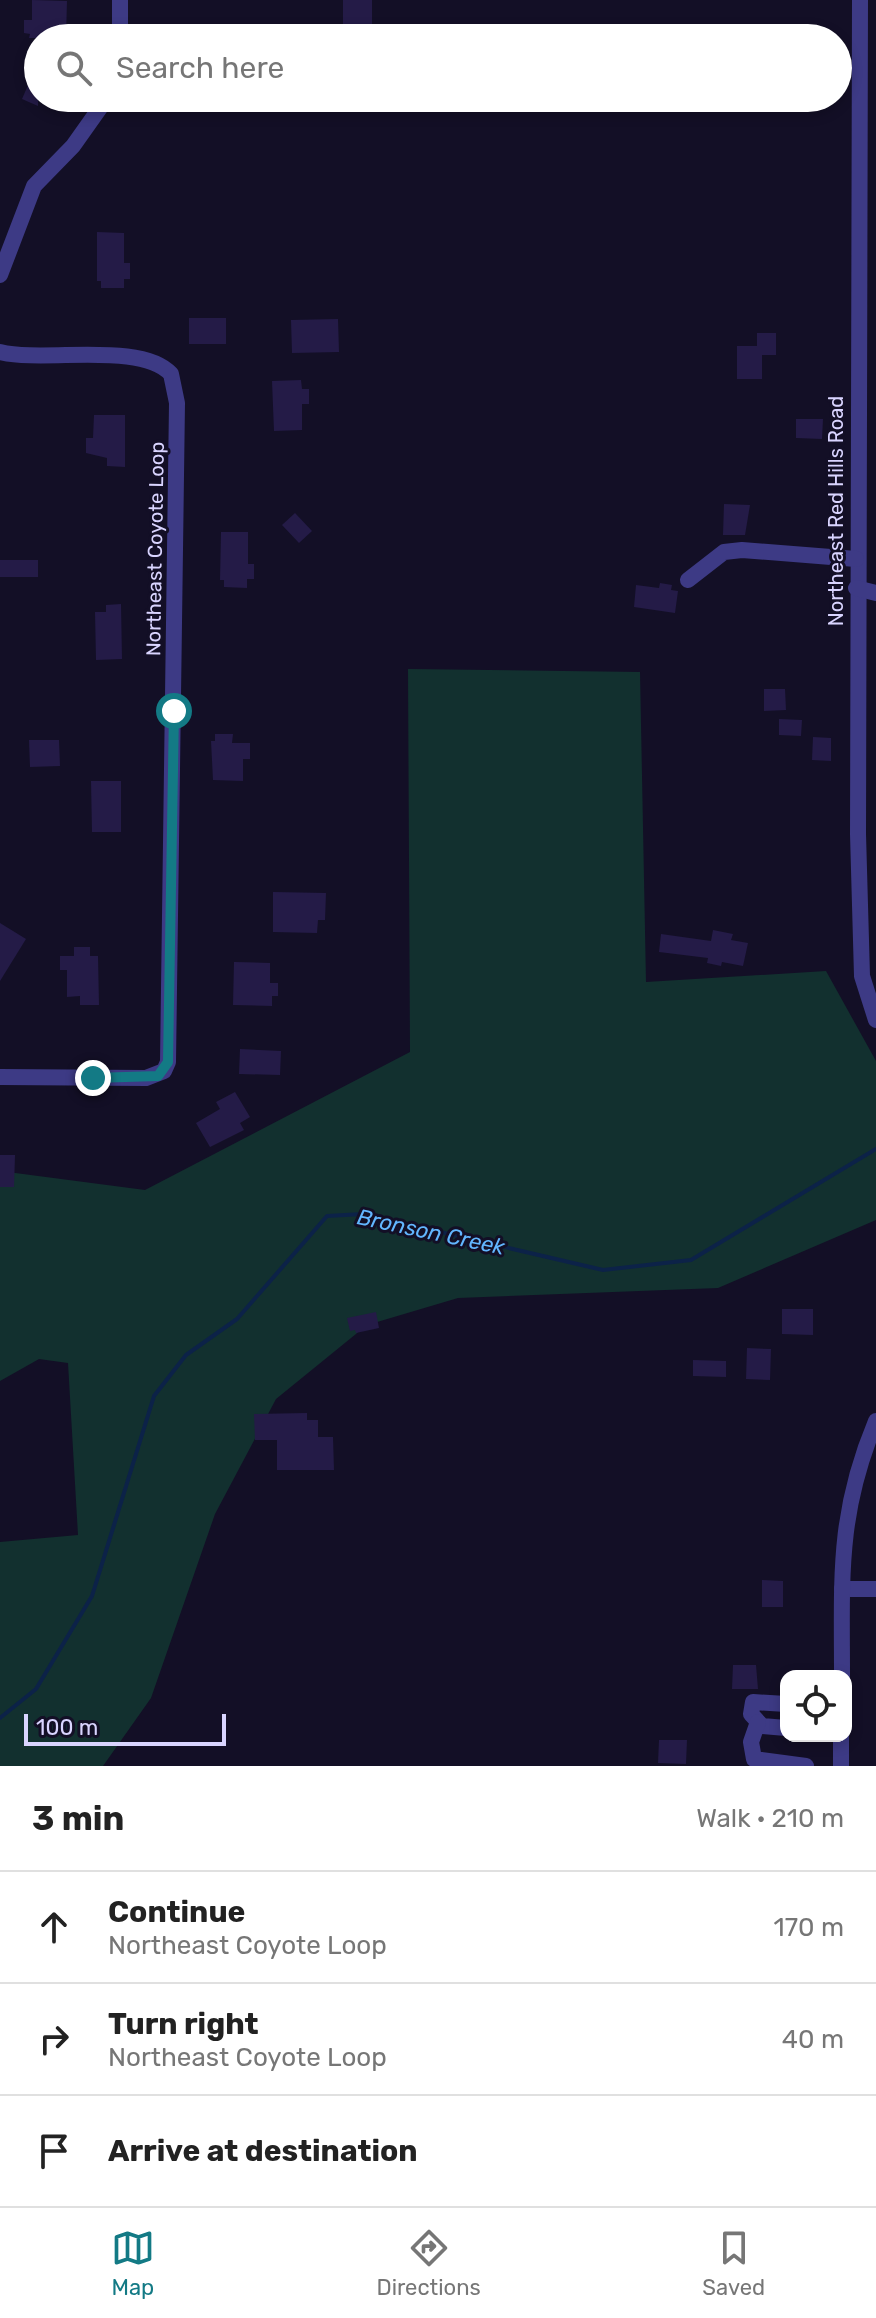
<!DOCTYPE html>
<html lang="en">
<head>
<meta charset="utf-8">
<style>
  :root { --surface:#fff; --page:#f2f2f2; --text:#222; --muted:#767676; --line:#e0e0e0; --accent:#137a85 }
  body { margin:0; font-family:Rubik,sans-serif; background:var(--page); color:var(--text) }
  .controls { position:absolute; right:24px; bottom:24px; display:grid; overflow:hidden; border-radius:16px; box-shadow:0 4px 12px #0003 }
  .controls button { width:72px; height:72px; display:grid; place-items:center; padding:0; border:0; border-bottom:2px solid var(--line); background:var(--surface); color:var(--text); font:40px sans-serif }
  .scale { position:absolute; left:24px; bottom:20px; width:202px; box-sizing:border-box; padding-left:8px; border:4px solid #d9d4ff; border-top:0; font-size:22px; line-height:28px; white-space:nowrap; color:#d9d4ff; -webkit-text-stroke:6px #130f26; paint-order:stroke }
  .stop { position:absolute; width:24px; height:24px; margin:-18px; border:6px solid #137a85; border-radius:50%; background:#fff }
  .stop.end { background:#137a85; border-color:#fff; box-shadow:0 2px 8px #0008 }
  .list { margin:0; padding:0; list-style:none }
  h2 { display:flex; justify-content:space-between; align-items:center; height:104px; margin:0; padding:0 32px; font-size:34px }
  h2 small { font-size:26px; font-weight:400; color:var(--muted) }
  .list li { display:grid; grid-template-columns:52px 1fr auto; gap:24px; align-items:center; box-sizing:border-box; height:112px; padding:0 32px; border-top:2px solid var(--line) }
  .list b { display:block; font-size:30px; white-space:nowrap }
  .list p { margin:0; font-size:26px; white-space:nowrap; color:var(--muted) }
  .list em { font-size:26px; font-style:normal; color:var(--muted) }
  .icon { flex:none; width:44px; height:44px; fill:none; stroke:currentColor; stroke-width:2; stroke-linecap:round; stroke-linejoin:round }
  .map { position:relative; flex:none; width:876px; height:1766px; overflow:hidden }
  .search { position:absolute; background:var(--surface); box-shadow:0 4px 12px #0003; left:24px; right:24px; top:24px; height:88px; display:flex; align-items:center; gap:20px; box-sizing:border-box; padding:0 28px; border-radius:44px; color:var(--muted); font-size:30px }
  .sheet { height:440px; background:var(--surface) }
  nav { display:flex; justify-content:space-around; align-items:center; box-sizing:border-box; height:112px; border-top:2px solid var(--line); background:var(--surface); font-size:22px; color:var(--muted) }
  nav a { display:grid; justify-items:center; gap:4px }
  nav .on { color:var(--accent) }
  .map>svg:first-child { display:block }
</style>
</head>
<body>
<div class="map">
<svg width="876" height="1766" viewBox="0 0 876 1766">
  <rect width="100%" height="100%" fill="#130f26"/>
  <!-- green -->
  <path fill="#12302f" d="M408,669l232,3 6,310 180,-11 50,90v159l-158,68 -260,10 -91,27 -91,74 -61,115 -64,184 -48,68h-103v-224l78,-7 -10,-172 -29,-4 -39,22v-210l145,19 265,-138z"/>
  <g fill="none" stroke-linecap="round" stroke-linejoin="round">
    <!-- stream -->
    <path stroke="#0c2248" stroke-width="4" d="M0,1718l36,-29 56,-93 62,-200 32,-41 51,-36 90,-103 36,-2 240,56 88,-10 185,-111"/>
  </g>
  <!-- building -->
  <g fill="#241b47">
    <path d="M32,0l35,1 -1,37h-37l1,-4 -6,-1v-13h8z"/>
    <rect x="343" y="0" width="29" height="32"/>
    <path d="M38,62v44l-16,-7z"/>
    <path d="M160,98h28v12l-28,1z"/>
    <path d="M97,232l27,1v30h6v16h-6v9h-23v-7h-4z"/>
    <rect x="189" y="318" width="37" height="26"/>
    <path d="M338,319l1,33 -47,1 -1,-33z"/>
    <path d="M757,333h19v22h-14v24h-25v-33h20z"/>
    <path d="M301,380l1,9h7v15h-7v26l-28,1 -2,-50z"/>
    <path d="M94,415h31v52l-18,-1v-8l-21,-5v-15h7z"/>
    <path d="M796,419h27l-1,20 -26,-1z"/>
    <path d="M724,504l26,1 -5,30h-22z"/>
    <path d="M295,513l17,18 -13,12 -17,-18z"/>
    <path d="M221,532h27v32h6v15h-7v9l-23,-1v-7h-4z"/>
    <rect x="0" y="560" width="38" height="17"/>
    <path d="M660,583l12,2 -1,5 7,1 -3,22 -41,-6 2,-22 23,3z"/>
    <path d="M121,604l1,55 -26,1 -1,-48h11v-7z"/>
    <path d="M764,689h21l1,21 -22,1z"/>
    <path d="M779,719l23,1 -1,16 -22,-1z"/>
    <path d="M215,734h18l-1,9h18v16h-7v22l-30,-1 -2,-39h4z"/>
    <path d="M813,737l18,1v23l-19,-1z"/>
    <path d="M29,740h30l1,26 -30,1z"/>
    <path d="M91,781h30v51h-29z"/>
    <path d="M273,892l53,1 -1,27h-7l-1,13 -44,-1z"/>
    <path d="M0,923l26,16 -26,42z"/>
    <path d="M713,930l20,4 -2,6 17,3 -5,23 -21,-4 -1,4 -14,-3 1,-5 -49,-6 2,-18 50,7z"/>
    <path d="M74,947h16v9h8l1,49h-19v-9l-13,1v-27h-7v-14h14z"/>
    <path d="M234,962l36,1v20h8v13h-6v10l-39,-1z"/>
    <path d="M240,1049l41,2 -1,24 -41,-1z"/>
    <path d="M235,1092l15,25 -10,6 4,7 -34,17 -14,-24 24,-14 -4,-7z"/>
    <path d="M0,1155h15l-1,32h-14z"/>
    <path d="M782,1309h31v26l-31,-1z"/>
    <path d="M376,1312l3,16 -23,5 -1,-3 -5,1 -3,-13z"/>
    <path d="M747,1348l24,1 -1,31 -24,-1z"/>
    <path d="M693,1360l33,1v16l-33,-1z"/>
    <path d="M307,1413v7h11v17h15l1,33h-57v-30h-22l-1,-26z"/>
    <path d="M762,1580l21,1v26h-21z"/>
    <path d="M733,1665h23l2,24h-26z"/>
    <path d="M659,1740h28l-1,24 -28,-1z"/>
  </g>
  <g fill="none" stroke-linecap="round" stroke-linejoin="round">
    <!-- minor -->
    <g stroke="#3d3a85" stroke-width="16">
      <path d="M120,0v38"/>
      <path d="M860,0l-2,834 4,142 14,44"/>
      <path d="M0,275l34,-89 39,-40 34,-48"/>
      <path d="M0,352c45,11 141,-11 171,22l6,29 -9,659 -4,9 -18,7 -146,-1"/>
      <path d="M688,580l36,-28 18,-2 114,9"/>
      <path d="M856,588l20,5"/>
      <path d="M842,1589h34"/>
      <path d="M842,1676c0,-98 -5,-162 34,-255"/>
      <path d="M786,1704l-33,-2 -2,12 11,12 24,2"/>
      <path d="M758,1722l-7,20 3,17 52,7"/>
      <path d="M841,1766v-30"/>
    </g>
  </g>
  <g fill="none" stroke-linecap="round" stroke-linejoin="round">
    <!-- route -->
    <path stroke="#137a85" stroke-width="10" d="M93,1078l65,-2 10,-14 6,-351"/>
  </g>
  <g text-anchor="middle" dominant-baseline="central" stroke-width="6" stroke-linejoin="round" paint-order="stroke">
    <!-- street labels -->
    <g font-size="20" fill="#d9d4ff" stroke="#130f26">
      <text transform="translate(836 511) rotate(-90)">Northeast Red Hills Road</text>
      <text transform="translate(155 549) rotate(-89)">Northeast Coyote Loop</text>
    </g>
    <!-- water labels -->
    <g font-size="22" font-style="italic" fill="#62b6ff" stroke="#130f26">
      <text transform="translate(431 1232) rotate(12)">Bronson Creek</text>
    </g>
  </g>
</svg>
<div class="controls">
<button><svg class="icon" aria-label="locate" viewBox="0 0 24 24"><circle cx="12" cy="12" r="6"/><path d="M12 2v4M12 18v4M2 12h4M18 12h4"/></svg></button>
</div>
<div class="scale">100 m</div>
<div class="stop" style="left:174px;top:711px"></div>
<div class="stop end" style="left:93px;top:1078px"></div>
<div class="search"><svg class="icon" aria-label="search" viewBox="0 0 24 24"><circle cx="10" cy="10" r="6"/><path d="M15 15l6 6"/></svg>Search here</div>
</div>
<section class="sheet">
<h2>3 min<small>Walk · 210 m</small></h2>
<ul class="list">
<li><svg class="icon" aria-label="ahead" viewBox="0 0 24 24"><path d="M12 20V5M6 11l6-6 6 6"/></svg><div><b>Continue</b><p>Northeast Coyote Loop</p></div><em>170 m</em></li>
<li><svg class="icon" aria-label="right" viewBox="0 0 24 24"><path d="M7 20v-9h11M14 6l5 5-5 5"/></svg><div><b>Turn right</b><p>Northeast Coyote Loop</p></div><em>40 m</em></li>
<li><svg class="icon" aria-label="arrive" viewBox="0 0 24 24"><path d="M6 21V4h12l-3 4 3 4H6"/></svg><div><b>Arrive at destination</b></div></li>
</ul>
</section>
<nav>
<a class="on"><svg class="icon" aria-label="map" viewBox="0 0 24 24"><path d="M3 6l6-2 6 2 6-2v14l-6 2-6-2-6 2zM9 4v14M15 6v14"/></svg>Map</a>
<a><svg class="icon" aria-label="directions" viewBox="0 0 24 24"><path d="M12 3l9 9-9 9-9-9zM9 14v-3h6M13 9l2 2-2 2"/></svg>Directions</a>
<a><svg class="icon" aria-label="saved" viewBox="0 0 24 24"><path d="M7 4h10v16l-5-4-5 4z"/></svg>Saved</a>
</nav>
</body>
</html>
